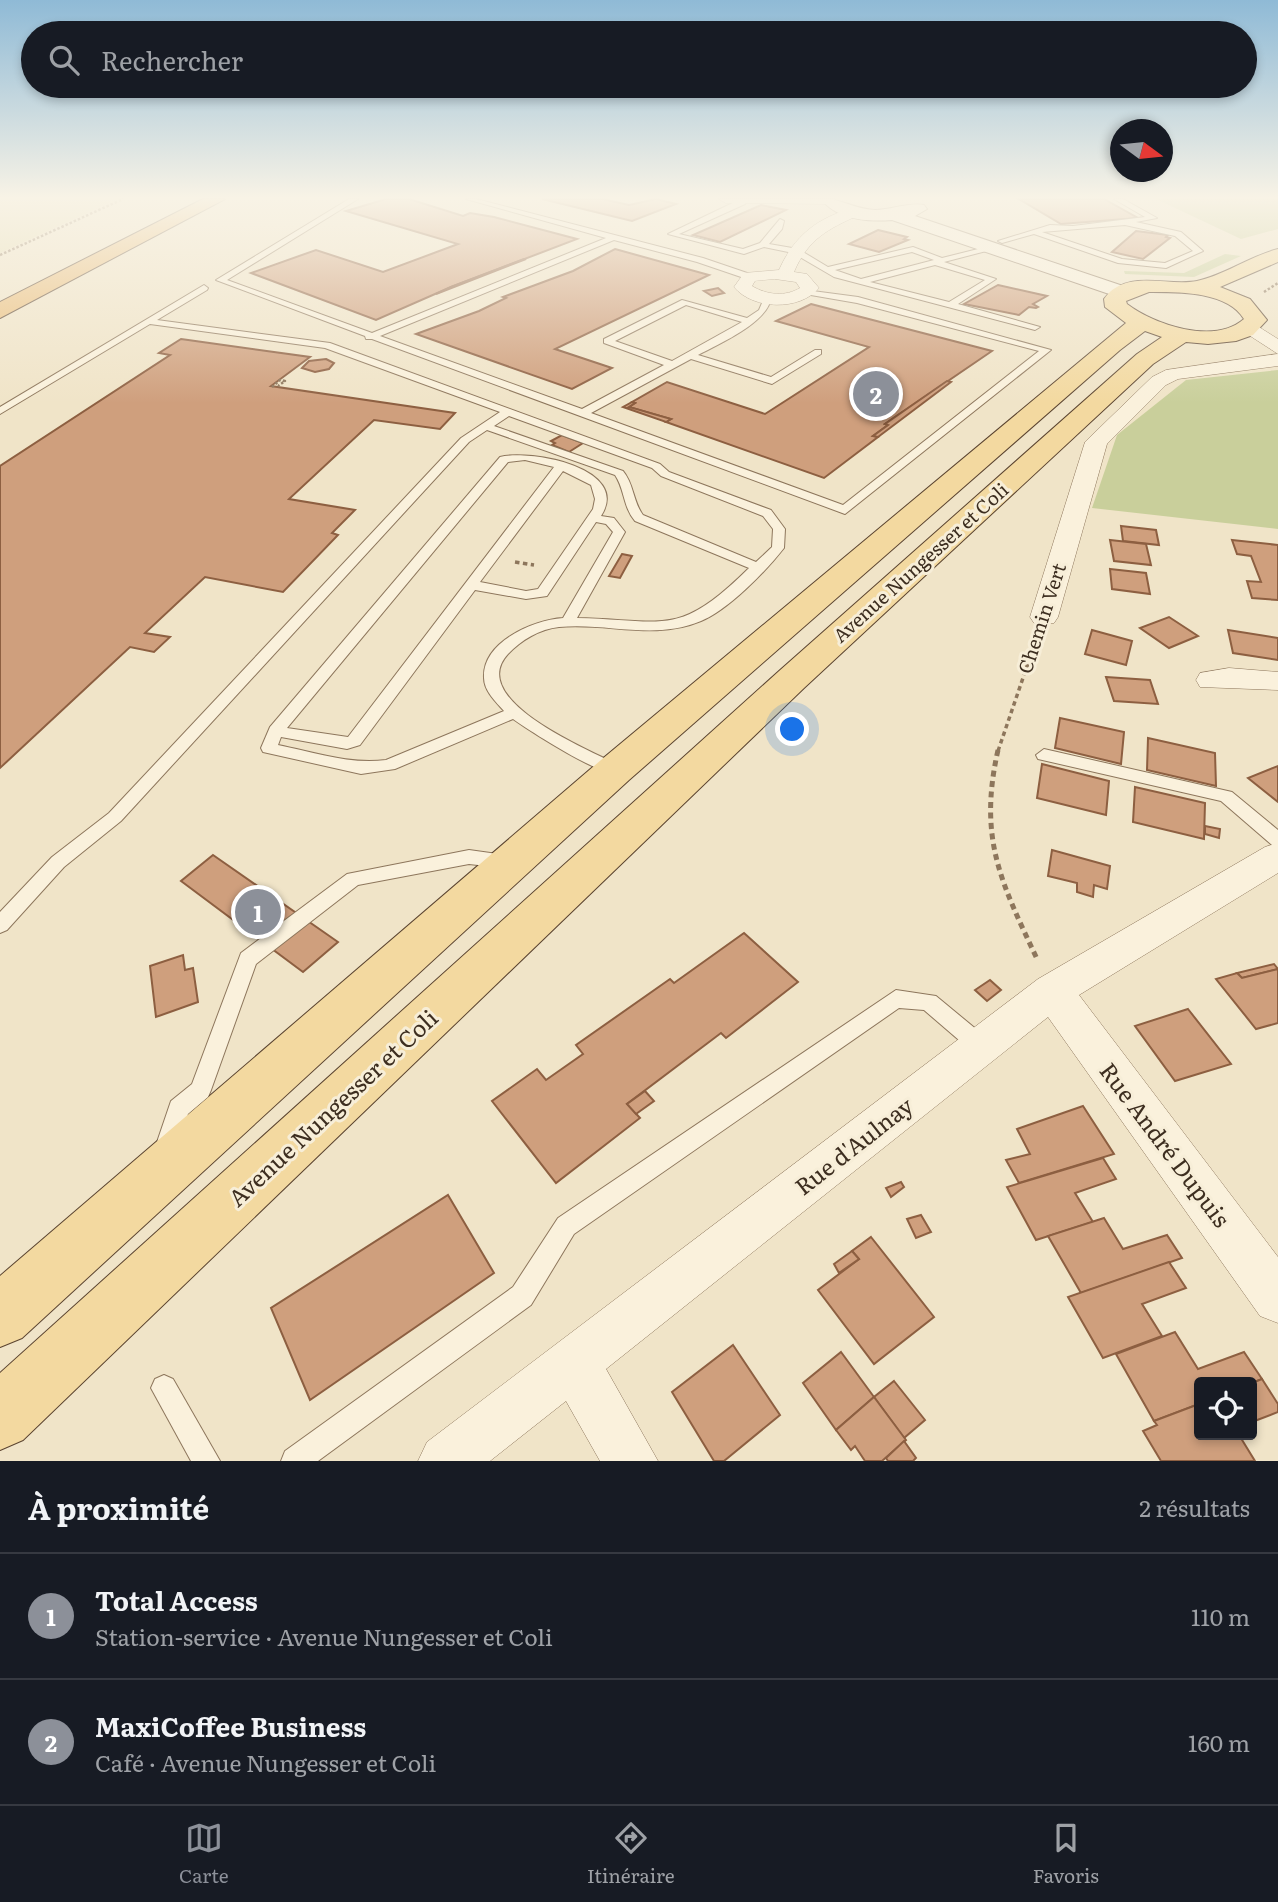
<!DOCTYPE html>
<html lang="fr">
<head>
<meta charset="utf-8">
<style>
  :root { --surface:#171b24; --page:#242831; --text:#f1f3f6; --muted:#9ea1a6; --line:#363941; --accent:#8c9099 }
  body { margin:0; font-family:Literata,serif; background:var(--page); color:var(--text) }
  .controls { position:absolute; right:21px; bottom:21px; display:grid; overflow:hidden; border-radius:7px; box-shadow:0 4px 10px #0003 }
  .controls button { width:63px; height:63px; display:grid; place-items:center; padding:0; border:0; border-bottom:2px solid var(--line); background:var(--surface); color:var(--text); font:35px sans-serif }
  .compass { position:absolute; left:1110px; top:119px; width:63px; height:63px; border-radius:50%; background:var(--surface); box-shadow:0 4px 10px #0003; rotate:105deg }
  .you { position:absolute; left:793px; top:730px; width:24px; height:24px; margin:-18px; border:5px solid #fff; border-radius:50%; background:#1a73e8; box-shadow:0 0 0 10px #1a73e833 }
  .badge { display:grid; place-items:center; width:46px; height:46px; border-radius:50%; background:var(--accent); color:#fff; font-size:23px; font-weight:700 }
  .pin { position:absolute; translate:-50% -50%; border:4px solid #fff; box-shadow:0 2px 7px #0006 }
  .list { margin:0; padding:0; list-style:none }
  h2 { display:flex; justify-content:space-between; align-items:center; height:91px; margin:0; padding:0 28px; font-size:30px }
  h2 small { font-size:23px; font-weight:400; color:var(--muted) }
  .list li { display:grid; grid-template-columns:46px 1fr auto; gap:21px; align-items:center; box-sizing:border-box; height:126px; padding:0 28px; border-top:2px solid var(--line) }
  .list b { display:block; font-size:26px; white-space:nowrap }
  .list p { margin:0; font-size:23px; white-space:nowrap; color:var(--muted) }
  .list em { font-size:23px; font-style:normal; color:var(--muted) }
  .icon { flex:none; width:38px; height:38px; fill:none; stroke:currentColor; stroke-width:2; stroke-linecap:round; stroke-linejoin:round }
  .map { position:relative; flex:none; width:1278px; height:1461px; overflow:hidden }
  .search { position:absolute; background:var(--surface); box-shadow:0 4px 10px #0003; left:21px; right:21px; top:21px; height:77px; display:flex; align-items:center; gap:18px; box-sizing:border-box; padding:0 24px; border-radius:38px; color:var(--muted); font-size:26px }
  .sheet { height:343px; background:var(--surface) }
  nav { display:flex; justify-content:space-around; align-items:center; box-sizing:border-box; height:98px; border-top:2px solid var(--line); background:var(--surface); font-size:19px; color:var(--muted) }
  nav a { display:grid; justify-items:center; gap:4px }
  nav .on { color:var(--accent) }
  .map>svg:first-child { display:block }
</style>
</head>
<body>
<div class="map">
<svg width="1278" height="1461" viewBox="0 0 1278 1461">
  <rect width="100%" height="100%" fill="#f0e4c8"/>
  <!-- farmland -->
  <path fill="#e6deb5" d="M0,199h118l-118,54z"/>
  <!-- green -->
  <g fill="#c9cf9b">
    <path d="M1156,199h122v30l-37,10z"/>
    <path d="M1225,254l16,2 -47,21 -69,-3 -1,-3 60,2z"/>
    <path d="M1278,370v159l-186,-21 25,-73 69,-55z"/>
  </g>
  <!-- building -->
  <g fill="#cf9f7d" stroke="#8d5f41" stroke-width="2">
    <path d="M386,199h23l54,17 7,-3 24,4 83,22 -126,48 -75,33 -125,-47 65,-23 67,22 75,-28 -112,-33z"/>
    <path d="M542,199h60l27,6 27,-6 20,5 -44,17z"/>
    <path d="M1019,199h85l34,19 -77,6z"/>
    <path d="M761,205l25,5 -66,32 -27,-7z"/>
    <path d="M878,230l29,7 -3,2 4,1 -29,12 -30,-8z"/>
    <path d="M1136,231l32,4 -2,2 4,1 -27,21 -31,-7z"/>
    <path d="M615,249l94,26 -154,74 57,19 -40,21 -156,-55 63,-23 27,-13 -3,-1 70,-26z"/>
    <path d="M524,259h2l-90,35 15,-7z"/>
    <path d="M998,285l49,11 -14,8 5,3 -2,1 -7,-1 -10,8 -55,-11z"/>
    <path d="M718,288l6,5 -12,3 -8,-5z"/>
    <path d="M811,304l181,47 -107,73 3,1 -15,11 5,1 -54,41 -158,-56 5,-3 -42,-12 6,-4 -3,-1 35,-20 98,32 104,-67 -93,-26z"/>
    <path d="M181,339l129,18 -39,29 184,27 -15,16 -66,-9 -85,79 66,11 -23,23 6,2 -55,57 -78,-15 -60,56 25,4 -16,15 -24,-5 -130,121v-302l170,-111 -11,-2z"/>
    <path d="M326,359l8,4 -5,6 -14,3 -13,-4 7,-7z"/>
    <path d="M947,381l4,1 -73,55 -5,-1 15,-11 -3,-1z"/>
    <path d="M632,402l3,1 -6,4 42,12 -5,3 -43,-15z"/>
    <path d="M562,435l21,8 -14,9 -17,-7 3,-2 -4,-2z"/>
    <path d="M1121,526l35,4 3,15 -36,-4z"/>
    <path d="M1110,540l36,4 5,21 -37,-4z"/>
    <path d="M1232,540l46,5v55l-26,-2 -5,-17 14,1 -10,-26 -14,-2z"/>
    <path d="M622,554l10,2 -12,22 -11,-2z"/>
    <path d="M1110,569l36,4 4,21 -38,-5z"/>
    <path d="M1169,617l29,19 -29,12 -29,-20z"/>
    <path d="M1092,630l40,11 -6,24 -41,-11z"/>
    <path d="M1228,630l50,8v22l-45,-7z"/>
    <path d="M1106,677l44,3 8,24 -44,-3z"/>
    <path d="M1060,718l64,14 -3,32 -66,-16z"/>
    <path d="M1148,738l67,15 1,33 -69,-16z"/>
    <path d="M1042,764l67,17 -3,34 -69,-17z"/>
    <path d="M1278,766v36l-30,-24z"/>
    <path d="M1135,787l70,16 -1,36 -71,-17z"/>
    <path d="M1205,826l15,3 -1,9 -14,-4z"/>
    <path d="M1052,850l58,16 -3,23 -13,-4 -1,12 -16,-5v-9l-29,-7z"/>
    <path d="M213,855l125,87 -35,30 -122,-91z"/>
    <path d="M744,933l54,49 -72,56 -5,-5 -94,71 13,14 -84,65 -64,-82 45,-32 9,11 37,-26 -7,-9 94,-66 4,4z"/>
    <path d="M183,955l2,15 8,-2 5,34 -42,15 -6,-51z"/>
    <path d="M1274,964l4,5 -36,9 -5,-5z"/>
    <path d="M1278,969v54l-22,6 -40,-50 21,-6 5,5z"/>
    <path d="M990,980l11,10 -14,11 -12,-11z"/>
    <path d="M1188,1009l43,55 -56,17 -40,-55z"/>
    <path d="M645,1091l9,10 -18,13 -9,-10z"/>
    <path d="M1083,1106l31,48 -95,29 -13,-23 24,-6 -13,-25z"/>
    <path d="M1103,1158l13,21 -41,14 18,29 -57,18 -29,-53z"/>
    <path d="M901,1182l3,5 -13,10 -5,-9z"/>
    <path d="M448,1195l46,78 -184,127 -39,-92z"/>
    <path d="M921,1215l10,17 -15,6 -9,-19z"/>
    <path d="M1104,1218l19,31 44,-14 15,23 -101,35 -33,-57z"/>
    <path d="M871,1237l63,80 -60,47 -56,-74 41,-31 -7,-8z"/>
    <path d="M852,1251l7,8 -20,14 -5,-9z"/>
    <path d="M1169,1262l17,26 -44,16 20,32 -59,22 -35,-61z"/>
    <path d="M1175,1332l23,37 46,-17 18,27 -10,4 -53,-1v22l-45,17 -38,-67z"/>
    <path d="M733,1345l47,70 -56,46h-10l-42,-69z"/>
    <path d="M841,1352l33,45 -38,33 -33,-47z"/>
    <path d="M1262,1379l16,25v8l-26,10v-39z"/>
    <path d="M894,1381l31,39 -21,18 -30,-41z"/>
    <path d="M874,1397l32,43 -24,21h-17l-10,-15 -4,4 -15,-20z"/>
    <path d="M1199,1404v31h40l16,26h-94l-18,-30 14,-6 -3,-4z"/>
    <path d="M904,1441l12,17 -3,3h-25l-2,-3z"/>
  </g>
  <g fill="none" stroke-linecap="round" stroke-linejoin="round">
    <!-- service casing -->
    <g stroke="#8d765c" stroke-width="2">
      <g id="service">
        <path d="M349,199h9l-131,81 145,53 234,-95 -140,-39h10l227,59 50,17v4h-6l-50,-17 -83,-22 -234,96 202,73 82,-44 -60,-22v-4l78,-39 65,18 12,-8 6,-14h6c0,25 -52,48 -73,59l73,22 44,-27h6v4l-49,30 -81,-25 -100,54 252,92 196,-154 -182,-48 -52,-9v-4l53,7 193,53 -206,164 -473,-175h-6l-1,-3 -149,-56zM686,305l56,17 -70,39 -57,-20z"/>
        <path d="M741,199h7l-3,5 -66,30 64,15 17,-6 20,-24 4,2 -2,8 -13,15 29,5 30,18 85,-20 29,11 52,-13v4l-50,13 52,17 -38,25 82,23 -5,3 -201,-53 -41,-24 -29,-6 -20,7 -76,-20zM912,252l22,8 -73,19 -26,-9zM935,265l50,15 -36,22 -79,-20z"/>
        <path d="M1114,199h9l34,19 -21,4 45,10 22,19 -37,17 -48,-5 -84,-29 -32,9 -4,-2 52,-16 23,1 72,-9zM1125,225l50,11 18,15 -28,12 -43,-4 -80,-27z"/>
        <path d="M204,285l4,3 -1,2 -50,30 173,23 330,121 9,8 102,38 14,19 -1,19c-18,23 -56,62 -83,73 -48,20 -94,1 -142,6 -19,2 -38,13 -51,27 -43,46 83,97 113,112l2,4 -2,4c-17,5 -91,-43 -108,-55l-118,50 -34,5 -98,-22 -2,-4 9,-21 230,-270c30,-8 132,11 101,59l13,2 11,14 -48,86c90,2 101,20 172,-50l-114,-47c-12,-14 -10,-31 -20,-46l-128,-45 -18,12 -348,379 -57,46 -57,63 -7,3v-21l52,-55 57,-44 352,-375 39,-26 -175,-64 -175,-24 -150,90v-7zM509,416l143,52 9,8 102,40 10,13 -1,18 -16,15 -113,-47c-10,-13 -9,-31 -20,-44l-129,-45zM525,460l29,7 -206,270 -61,-9 221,-266zM563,471l28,14 4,14 -2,10 -55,80 -12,2 -46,-9zM596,522l10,2 7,8 -50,86c-30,2 -81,24 -79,60 0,13 12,24 20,33l-118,49c-36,5 -72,-8 -108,-15l3,-8 66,12 13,-4 115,-155 51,9 21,-3z"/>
        <path d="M1044,749l188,43 46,38v17l-6,-2 -51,-44 -183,-42 -2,-4z"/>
        <path d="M469,850l42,6 3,5 -3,5 -6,2 -36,-4 -111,21 -102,79 -45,126 -3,7 -20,17 -14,42 -8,3 -8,-3 -3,-8 16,-47 21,-17 49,-131 106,-79z"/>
        <path d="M896,990l40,6 52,43 3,7 -3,7 -7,2 -7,-2 -50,-43 -25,-2 -325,226 -43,71 -213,156h-37l4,-10 228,-164 45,-69z"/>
        <path d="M164,1375l9,4 47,82h-29l-40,-73 4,-9z"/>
      </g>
    </g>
    <!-- minor casing -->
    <g stroke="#8d765c" stroke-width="1">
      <g id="minor">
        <path d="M719,199h116l1,1 -7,4 -103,-1z"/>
        <path d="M854,208l5,1v6c-31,14 -51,24 -65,57l13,2 12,14c-19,23 -66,22 -85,-1l10,-14 35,-3c15,-34 39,-53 75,-62zM775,279l21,3 4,6c-15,9 -33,7 -48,-2l3,-5z"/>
        <path d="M1251,322l27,17v15l-34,-22 -2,-4z"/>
        <path d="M1278,354v12l-100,13 -12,6 -59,59 -49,173 -4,6h-20l-4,-6 55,-175 67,-65 14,-7z"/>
        <path d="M1229,668l49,4v18l-78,-3 -4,-7 4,-7z"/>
        <path d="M1278,843v30l-199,122 199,262v66l-18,-7 -212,-299 -442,352 52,92h-58l-34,-60 -76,60h-72l9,-19 611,-463 227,-132z"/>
      </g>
    </g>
    <!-- tertiary casing -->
    <g stroke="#8d765c" stroke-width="2">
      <path id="tertiary" d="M821,199c20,-1 33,10 54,11 15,0 35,-8 49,-5l3,4 -12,7 214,72 4,4 -11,6 -7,-2 -223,-76c-25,2 -55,0 -71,-21z"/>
    </g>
    <!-- primary casing -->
    <g stroke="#5b4430" stroke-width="2">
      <path id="primary" d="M1278,249v13l-58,25 30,12 17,21 -14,15 -17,6 -28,3 -22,-2 -33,22 -349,324 -781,752 -23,10v-77l778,-701 359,-318 25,-17 -17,-6 -25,19 -491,430 -607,558 -22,9v-71l601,-516 525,-437 -21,-16 -1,-8c22,-31 63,-12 93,-18 28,-6 53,-25 81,-32zM1149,292c29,0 78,-1 95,27 -30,26 -89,6 -117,-15l-1,-3z"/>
    </g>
    <!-- trunk casing -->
    <g stroke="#5b4430" stroke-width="2">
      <path id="trunk" d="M203,199h22l-225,119v-16z"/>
    </g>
    <!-- path-far2 -->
    <g stroke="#8d765c" stroke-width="2.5" stroke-dasharray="2.5 2" stroke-linecap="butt">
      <path d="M0,255l123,-56"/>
      <path d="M1264,292l14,-9"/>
      <path d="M272,387l8,-7 5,1 -7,5"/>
    </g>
    <!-- path-far1 -->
    <g stroke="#8d765c" stroke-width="3.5" stroke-dasharray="4.5 3.5" stroke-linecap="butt">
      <path d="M515,562l19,3"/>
      <path d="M998,751l39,-114"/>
    </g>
    <!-- path -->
    <path stroke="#8d765c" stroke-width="5" stroke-dasharray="6 4.5" stroke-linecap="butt" d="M998,750c-20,89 3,132 40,211"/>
    <!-- service -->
    <use href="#service" fill="#faf1dc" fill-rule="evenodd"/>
    <!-- minor -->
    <use href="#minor" fill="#faf1dc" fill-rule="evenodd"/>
    <!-- tertiary -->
    <use href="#tertiary" fill="#faf1dc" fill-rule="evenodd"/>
    <!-- primary -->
    <use href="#primary" fill="#f3d9a0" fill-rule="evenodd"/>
    <!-- trunk -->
    <use href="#trunk" fill="#eabe7c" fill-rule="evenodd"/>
  </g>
  <!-- sky -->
  <linearGradient id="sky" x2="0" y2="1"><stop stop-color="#8fbad6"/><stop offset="0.49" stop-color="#f8f3e6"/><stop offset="1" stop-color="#f8f3e6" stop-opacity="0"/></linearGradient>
  <rect width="1278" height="403" fill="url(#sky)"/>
  <g text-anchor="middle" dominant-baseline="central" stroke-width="6" stroke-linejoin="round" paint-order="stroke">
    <!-- street labels -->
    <g font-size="19" fill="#3d2e20" stroke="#f7eed8">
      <text transform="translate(920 562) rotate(-42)">Avenue Nungesser et Coli</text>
      <text transform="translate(1041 618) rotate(-72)">Chemin Vert</text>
    </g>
    <!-- near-street labels -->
    <g font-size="23" fill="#3d2e20" stroke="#f7eed8">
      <text transform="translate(332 1107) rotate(-43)">Avenue Nungesser et Coli</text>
      <text transform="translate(1166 1144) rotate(53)">Rue André Dupuis</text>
      <text transform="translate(853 1145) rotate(-38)">Rue d'Aulnay</text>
    </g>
  </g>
</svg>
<div class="controls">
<button><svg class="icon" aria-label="locate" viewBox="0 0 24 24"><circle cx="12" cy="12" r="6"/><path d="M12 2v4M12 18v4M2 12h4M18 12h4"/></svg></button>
</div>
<svg class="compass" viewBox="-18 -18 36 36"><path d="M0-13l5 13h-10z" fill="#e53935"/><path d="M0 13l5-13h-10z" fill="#9ea1a6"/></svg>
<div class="you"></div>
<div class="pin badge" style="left:258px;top:912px">1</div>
<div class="pin badge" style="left:876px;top:394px">2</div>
<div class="search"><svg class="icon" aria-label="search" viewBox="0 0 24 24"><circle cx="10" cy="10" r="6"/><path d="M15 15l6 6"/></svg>Rechercher</div>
</div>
<section class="sheet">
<h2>À proximité<small>2 résultats</small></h2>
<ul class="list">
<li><span class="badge">1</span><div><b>Total Access</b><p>Station-service · Avenue Nungesser et Coli</p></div><em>110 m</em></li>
<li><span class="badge">2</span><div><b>MaxiCoffee Business</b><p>Café · Avenue Nungesser et Coli</p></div><em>160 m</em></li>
</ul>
</section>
<nav>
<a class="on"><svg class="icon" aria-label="map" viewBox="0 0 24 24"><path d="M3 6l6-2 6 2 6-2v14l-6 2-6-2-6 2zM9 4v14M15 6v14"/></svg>Carte</a>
<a><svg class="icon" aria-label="directions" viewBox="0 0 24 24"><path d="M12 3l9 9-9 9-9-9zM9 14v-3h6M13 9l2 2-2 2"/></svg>Itinéraire</a>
<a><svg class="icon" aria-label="saved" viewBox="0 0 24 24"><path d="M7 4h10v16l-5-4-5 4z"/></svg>Favoris</a>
</nav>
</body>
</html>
